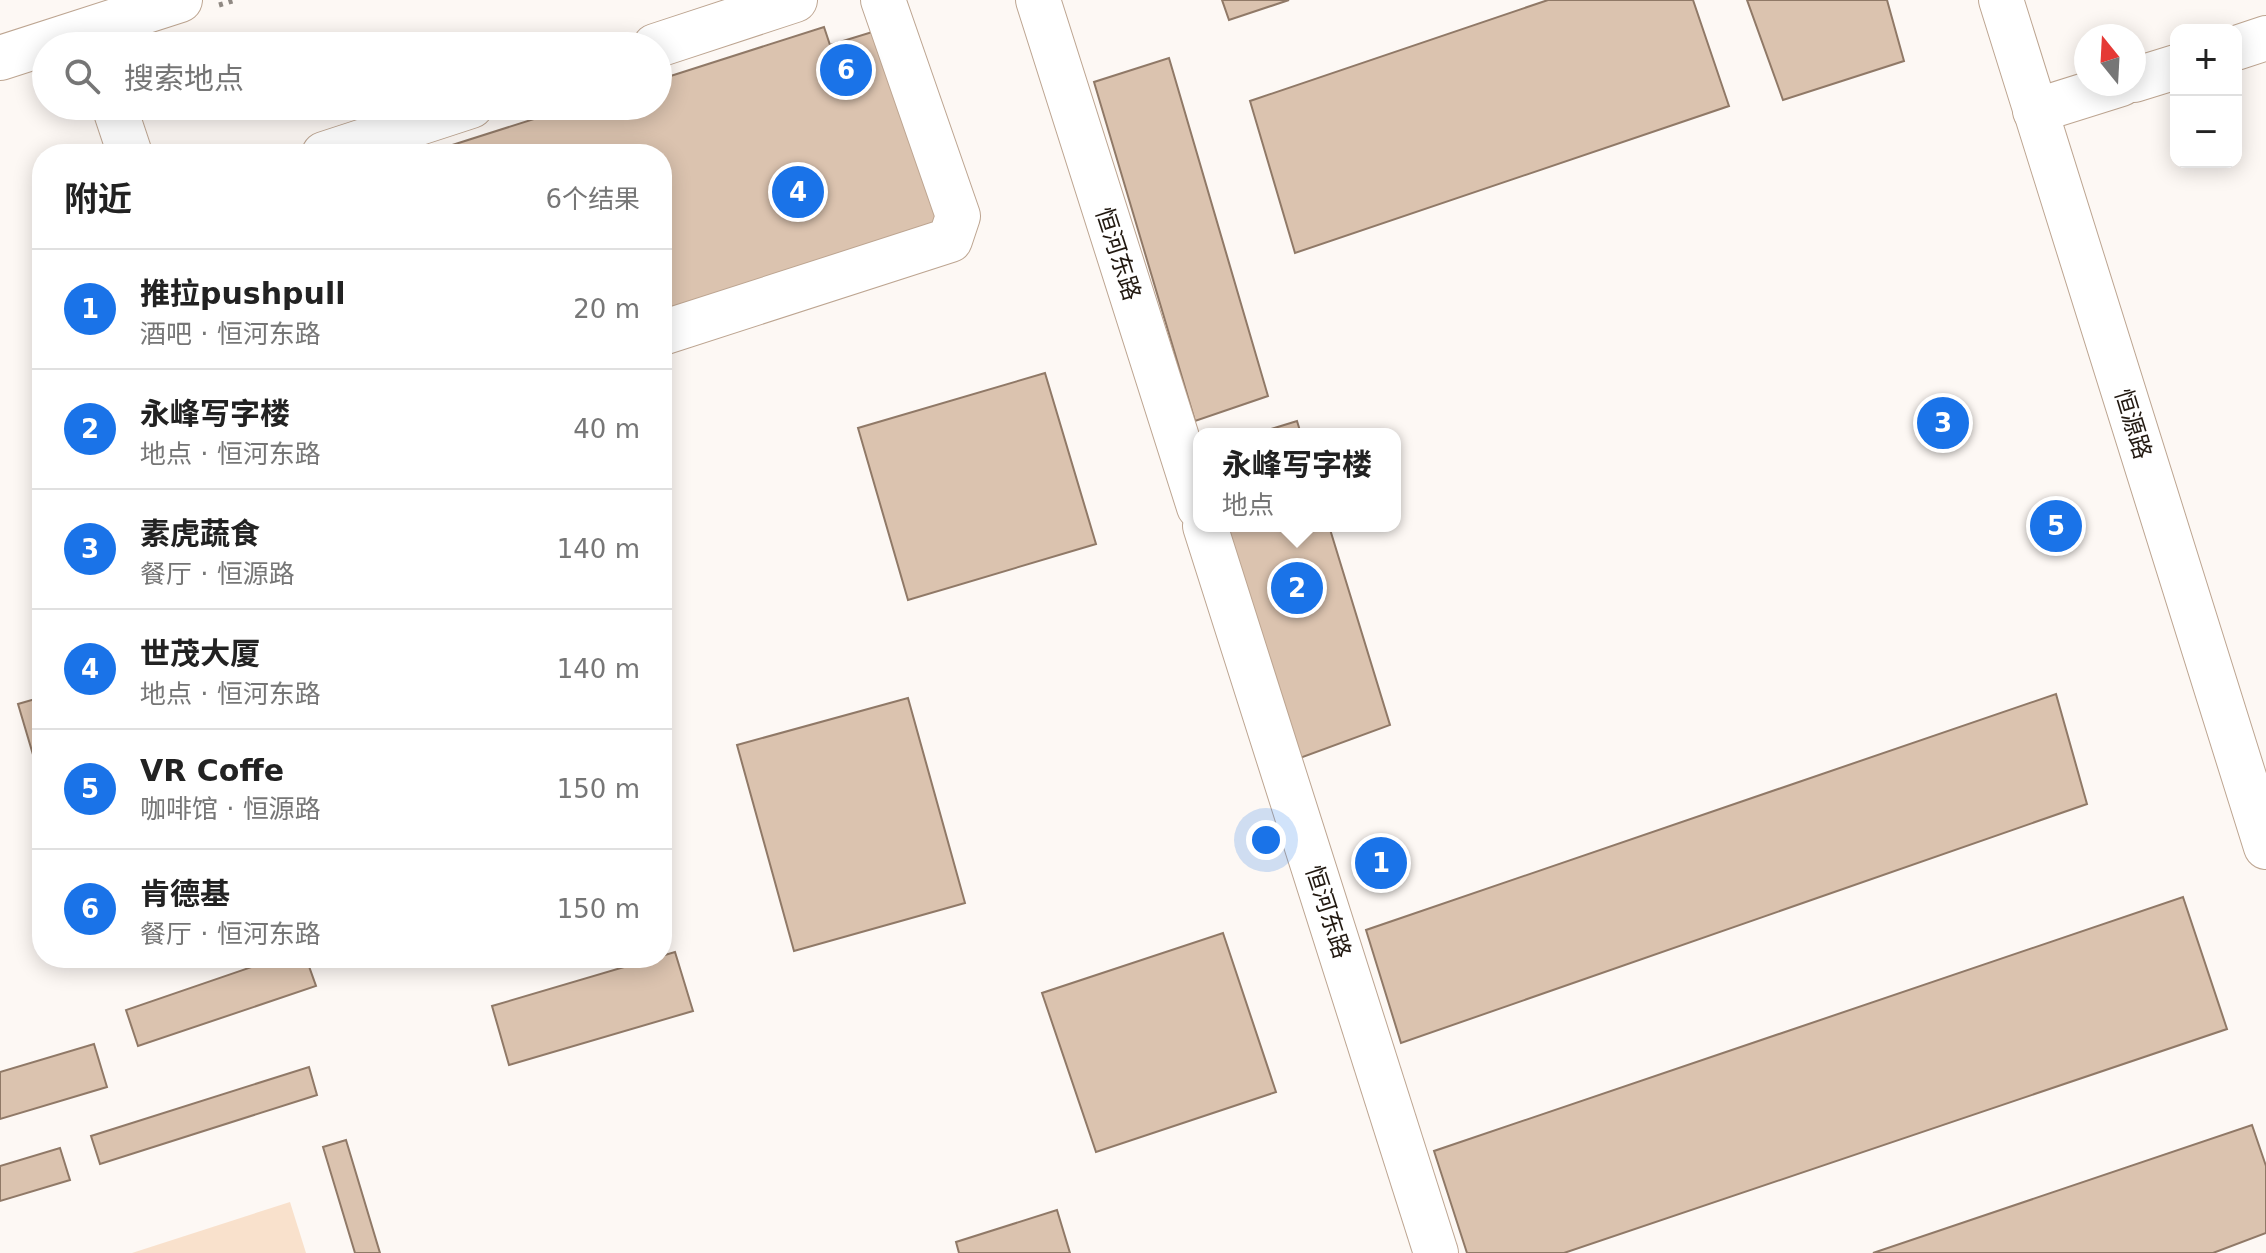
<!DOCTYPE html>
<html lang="zh">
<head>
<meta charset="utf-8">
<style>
  :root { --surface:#fff; --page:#f2f2f2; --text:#222; --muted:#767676; --line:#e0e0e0; --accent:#1a73e8 }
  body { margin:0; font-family:"DejaVu Sans","Noto Sans SC",sans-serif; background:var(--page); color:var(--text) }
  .controls { position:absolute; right:24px; top:24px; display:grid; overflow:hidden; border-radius:16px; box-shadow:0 4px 20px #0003 }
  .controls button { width:72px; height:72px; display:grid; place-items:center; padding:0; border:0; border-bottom:2px solid var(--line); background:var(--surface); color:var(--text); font:40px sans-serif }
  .compass { position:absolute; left:2074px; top:24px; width:72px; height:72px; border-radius:50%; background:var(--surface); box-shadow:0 4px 20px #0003; rotate:342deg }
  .you { position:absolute; left:1266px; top:840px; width:28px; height:28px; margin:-20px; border:6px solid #fff; border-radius:50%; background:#1a73e8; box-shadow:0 0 0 12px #1a73e833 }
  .badge { display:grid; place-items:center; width:52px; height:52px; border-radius:50%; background:var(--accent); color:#fff; font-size:26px; font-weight:700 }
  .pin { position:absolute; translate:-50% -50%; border:4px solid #fff; box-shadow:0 2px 8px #0006 }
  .popup { position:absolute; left:1193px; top:428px; width:208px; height:104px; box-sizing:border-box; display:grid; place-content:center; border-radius:16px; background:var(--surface); filter:drop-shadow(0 2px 6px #0005); font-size:26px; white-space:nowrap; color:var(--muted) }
  .popup b { font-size:30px; color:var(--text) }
  .popup::after { content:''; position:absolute; left:50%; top:100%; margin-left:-16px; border:16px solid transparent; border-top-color:var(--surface) }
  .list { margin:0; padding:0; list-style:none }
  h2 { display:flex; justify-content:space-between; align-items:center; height:104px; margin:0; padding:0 32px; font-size:34px }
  h2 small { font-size:26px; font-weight:400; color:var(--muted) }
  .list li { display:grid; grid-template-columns:52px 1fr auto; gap:24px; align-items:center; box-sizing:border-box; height:120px; padding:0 32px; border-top:2px solid var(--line) }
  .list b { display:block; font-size:30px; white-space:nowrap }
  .list p { margin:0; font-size:26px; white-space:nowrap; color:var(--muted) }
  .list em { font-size:26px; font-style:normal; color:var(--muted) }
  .icon { flex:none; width:44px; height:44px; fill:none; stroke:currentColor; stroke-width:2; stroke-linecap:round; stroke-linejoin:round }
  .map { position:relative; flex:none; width:2266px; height:1253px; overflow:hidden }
  .search { position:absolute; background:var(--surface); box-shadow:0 4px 20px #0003; left:32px; top:32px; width:640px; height:88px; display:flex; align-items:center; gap:20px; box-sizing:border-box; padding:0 28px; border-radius:44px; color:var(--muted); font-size:30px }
  .panel { position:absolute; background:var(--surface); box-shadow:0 4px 20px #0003; left:32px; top:144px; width:640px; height:824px; border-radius:32px }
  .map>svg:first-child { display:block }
</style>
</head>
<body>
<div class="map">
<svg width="2266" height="1253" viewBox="0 0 2266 1253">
  <rect width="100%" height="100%" fill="#fdf8f4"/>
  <!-- green -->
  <path fill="#f9e1cc" d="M290,1202l16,51h-174z"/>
  <!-- building -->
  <g fill="#dbc3af" stroke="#907967" stroke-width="2">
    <path d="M1222,0h67l-60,20z"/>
    <path d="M1548,0h145l36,106 -434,147 -45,-152z"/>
    <path d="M1747,0h140l17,61 -121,39z"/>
    <path d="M824,27l6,18 52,-16 64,200 -284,91v-166h-238l151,-48h83v-26z"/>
    <path d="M1169,58l99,338 -73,25 -101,-339z"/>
    <path d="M1045,373l51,171 -188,56 -50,-172z"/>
    <path d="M1297,421l4,13h-46z"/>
    <path d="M1225,526h104l61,199 -90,33z"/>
    <path d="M2056,694l31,110 -686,239 -35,-113z"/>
    <path d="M42,697v88l-24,-81z"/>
    <path d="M908,698l57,205 -171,48 -57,-206z"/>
    <path d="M42,837v31l-8,-29z"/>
    <path d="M2183,897l44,132 -663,224h-97l-33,-102z"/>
    <path d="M1223,933l53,159 -180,60 -54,-159z"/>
    <path d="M675,952l18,59 -184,54 -17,-59z"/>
    <path d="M278,958h28l10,28 -178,60 -12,-36z"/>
    <path d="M94,1044l13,43 -107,32v-47z"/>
    <path d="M309,1067l8,28 -217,69 -9,-28z"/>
    <path d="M2252,1125l14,41v67l-53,20h-340z"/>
    <path d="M346,1140l34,113h-25l-32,-106z"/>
    <path d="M60,1148l10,32 -70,21v-35z"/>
    <path d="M1057,1210l13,43h-111l-3,-11z"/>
  </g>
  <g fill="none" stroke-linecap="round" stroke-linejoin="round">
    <!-- minor casing -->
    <g stroke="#bda591" stroke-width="46">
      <g id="minor">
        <path d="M1038,0l161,507"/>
        <path d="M2001,0l265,847"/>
        <path d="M655,46l140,-46"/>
        <path d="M2236,48l30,-10"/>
        <path d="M0,58l180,-58"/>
        <path d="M2134,80l42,-13"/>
        <path d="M114,106l16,48"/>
        <path d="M2035,111l86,-27"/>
        <path d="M324,154l147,-48"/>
        <path d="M662,333l288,-93 8,-24 -75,-216"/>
        <path d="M1205,526l231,727"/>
      </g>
    </g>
    <!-- path -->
    <path stroke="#908983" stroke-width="5" stroke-dasharray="4 6" stroke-linecap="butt" d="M219,5l17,-5"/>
    <!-- minor -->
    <use href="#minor" stroke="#fff" stroke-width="44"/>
  </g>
  <g text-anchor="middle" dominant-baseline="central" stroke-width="8" stroke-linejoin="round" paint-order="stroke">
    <!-- street labels -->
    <g font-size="24" fill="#221911" stroke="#fff">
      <text transform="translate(1118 254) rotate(72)">恒河东路</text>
      <text transform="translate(2133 424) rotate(73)">恒源路</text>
      <text transform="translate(1328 912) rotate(72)">恒河东路</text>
    </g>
  </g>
</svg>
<div class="controls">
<button>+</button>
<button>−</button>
</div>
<svg class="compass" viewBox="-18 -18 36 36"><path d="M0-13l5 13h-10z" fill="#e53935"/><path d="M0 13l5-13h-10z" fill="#767676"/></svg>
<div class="you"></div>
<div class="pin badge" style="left:1381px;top:863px">1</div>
<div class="pin badge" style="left:1297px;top:588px">2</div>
<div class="popup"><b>永峰写字楼</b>地点</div>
<div class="pin badge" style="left:1943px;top:423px">3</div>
<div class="pin badge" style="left:798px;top:192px">4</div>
<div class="pin badge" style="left:2056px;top:526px">5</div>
<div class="pin badge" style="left:846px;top:70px">6</div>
<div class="search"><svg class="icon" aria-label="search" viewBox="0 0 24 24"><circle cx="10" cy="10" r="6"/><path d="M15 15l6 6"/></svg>搜索地点</div>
<section class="panel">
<h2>附近<small>6个结果</small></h2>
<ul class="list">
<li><span class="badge">1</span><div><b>推拉pushpull</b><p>酒吧 · 恒河东路</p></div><em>20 m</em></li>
<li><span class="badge">2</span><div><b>永峰写字楼</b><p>地点 · 恒河东路</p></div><em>40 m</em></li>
<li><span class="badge">3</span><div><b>素虎蔬食</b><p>餐厅 · 恒源路</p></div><em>140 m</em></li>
<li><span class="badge">4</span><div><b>世茂大厦</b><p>地点 · 恒河东路</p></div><em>140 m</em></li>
<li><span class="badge">5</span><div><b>VR Coffe</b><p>咖啡馆 · 恒源路</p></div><em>150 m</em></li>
<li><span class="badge">6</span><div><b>肯德基</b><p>餐厅 · 恒河东路</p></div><em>150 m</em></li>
</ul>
</section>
</div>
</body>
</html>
